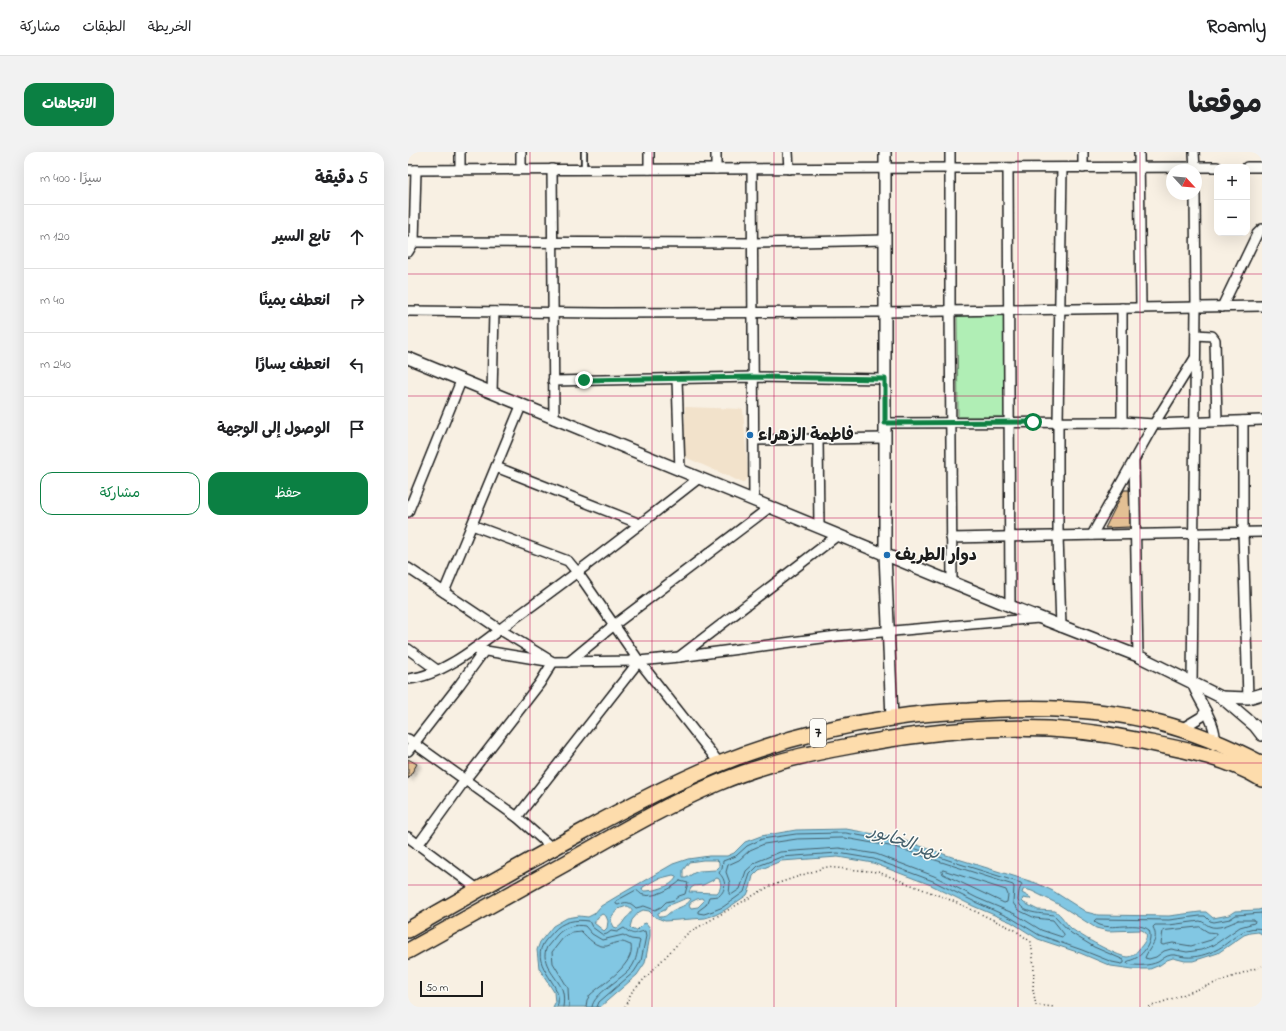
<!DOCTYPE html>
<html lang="ar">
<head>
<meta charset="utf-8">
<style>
  :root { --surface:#fff; --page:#f2f2f2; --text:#202124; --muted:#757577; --line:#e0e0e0; --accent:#0b8043 }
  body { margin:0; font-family:"Indie Flower","Playpen Sans Arabic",sans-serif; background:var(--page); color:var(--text); direction:rtl }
  .controls { position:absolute; right:12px; top:12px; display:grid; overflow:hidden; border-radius:8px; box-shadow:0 4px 16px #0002 }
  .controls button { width:36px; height:36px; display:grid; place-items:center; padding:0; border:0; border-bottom:1px solid var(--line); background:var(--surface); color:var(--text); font:20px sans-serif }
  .compass { position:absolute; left:758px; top:12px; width:36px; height:36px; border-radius:50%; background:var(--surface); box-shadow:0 4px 16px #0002; rotate:116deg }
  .scale { position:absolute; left:12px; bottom:10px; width:63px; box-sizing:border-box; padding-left:4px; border:2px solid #1c1c1c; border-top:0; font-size:11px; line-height:14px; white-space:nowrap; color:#1c1c1c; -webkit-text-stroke:3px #fdfcf7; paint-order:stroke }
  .stop { position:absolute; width:12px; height:12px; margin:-9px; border:3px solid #0b8043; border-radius:50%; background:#fff }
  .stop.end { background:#0b8043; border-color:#fff; box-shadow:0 1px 4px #0008 }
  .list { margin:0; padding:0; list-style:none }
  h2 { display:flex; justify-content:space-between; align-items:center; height:52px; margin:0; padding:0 16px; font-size:17px }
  h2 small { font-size:13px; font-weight:400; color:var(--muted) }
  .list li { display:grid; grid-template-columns:26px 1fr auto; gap:12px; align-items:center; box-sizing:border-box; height:64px; padding:0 16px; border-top:1px solid var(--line) }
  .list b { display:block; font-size:15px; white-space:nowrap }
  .list em { font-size:13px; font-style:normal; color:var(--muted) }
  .actions { display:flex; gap:8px; padding:12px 16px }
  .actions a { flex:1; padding:9px 0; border:1px solid var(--accent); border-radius:12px; text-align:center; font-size:14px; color:var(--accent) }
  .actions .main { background:var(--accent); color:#fff }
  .icon { flex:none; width:22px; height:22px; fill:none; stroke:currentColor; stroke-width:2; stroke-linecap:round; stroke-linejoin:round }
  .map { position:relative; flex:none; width:854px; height:855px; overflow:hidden; direction:ltr; border-radius:12px }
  header { display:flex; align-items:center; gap:24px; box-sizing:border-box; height:56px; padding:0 20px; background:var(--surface); border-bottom:1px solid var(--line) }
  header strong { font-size:19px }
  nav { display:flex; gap:22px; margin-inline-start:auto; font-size:14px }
  .intro { display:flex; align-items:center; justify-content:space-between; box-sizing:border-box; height:96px; padding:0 24px }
  h1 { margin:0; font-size:28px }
  .button { padding:10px 18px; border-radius:12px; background:var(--accent); color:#fff; font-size:14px; font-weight:700 }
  main { display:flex; gap:24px; padding:0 24px }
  aside { flex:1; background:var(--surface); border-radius:12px; box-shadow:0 4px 16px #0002 }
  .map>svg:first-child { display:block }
</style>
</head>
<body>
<header>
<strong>Roamly</strong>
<nav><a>الخريطة</a><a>الطبقات</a><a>مشاركة</a></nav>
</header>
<div class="intro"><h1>موقعنا</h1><a class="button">الاتجاهات</a></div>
<main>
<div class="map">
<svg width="854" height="855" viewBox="0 0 854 855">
  <defs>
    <filter id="shadow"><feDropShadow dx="3.5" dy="2" stdDeviation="2" flood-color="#0004"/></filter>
  </defs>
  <rect width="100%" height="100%" fill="#f8f0e3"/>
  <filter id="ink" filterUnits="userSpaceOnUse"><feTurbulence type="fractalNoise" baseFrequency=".025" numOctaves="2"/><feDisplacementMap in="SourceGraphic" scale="8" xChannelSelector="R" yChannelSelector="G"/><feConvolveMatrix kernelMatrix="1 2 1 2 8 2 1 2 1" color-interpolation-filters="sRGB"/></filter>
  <g filter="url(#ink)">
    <!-- built -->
    <path fill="#f2e2cb" d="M277,255l58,2 5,68 -5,6 -58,-26z"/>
    <!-- green -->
    <path fill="#b0eeb5" stroke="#668568" d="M596,163l1,102h-47l-1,-101z"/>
    <!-- water -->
    <path fill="#82c7e3" stroke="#598393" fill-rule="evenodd" d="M438,677l51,9 61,21 78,24 17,8 33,21 12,3 71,1 31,-4h6l7,6 16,-3 6,-4 23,-1 4,-1v25l-4,-2 -8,1 -6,2 -26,18 -25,8h-8l-12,-3 -6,2 -7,5 -10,4h-17l-22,-3 -31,-13 -42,-14 -27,-17 -38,-16 -42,-21 -58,-22 -35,-6 -57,4 -22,9 -6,6 -3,12 -3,7 -22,15 -10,5 -10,3 -40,3 -10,-4 -6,-6 -6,-1 -4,2 -7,8 -2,7 3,3h4l6,-6 3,-1 4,5v8l-5,27 -8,12 -37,32h-47l2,-4 -1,-11 -15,-24 -2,-18 3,-8 13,-16 14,-8 12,-2 9,1 6,-3 7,-8 15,-9 57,-33 15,-5 21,-3h18l7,-3 11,-11 16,-6 35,-6zM295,708h14l2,2v5l-3,3 -17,1 -5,2 -8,5h-3v-8l6,-8zM265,723l3,1v2c-5,9 -22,13 -32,13l-2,-1 1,-3 14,-8zM309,726l2,1c3,5 2,10 -2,14 -3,0 -26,-1 -28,-1l2,-4 3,-2 9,-1zM617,737l7,2 26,13 38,24 12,3 34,-1 4,3c2,6 -3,11 -7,16 -3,4 -7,8 -12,8 -11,-1 -46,-21 -55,-28 -7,-6 -10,-14 -17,-18l-17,-1 -14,-7 -2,-2 1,-3 6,1 2,-1 -9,-5 1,-3zM280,746l3,1c-4,7 -12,8 -19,12 -5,3 -5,6 -12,6l-2,-3v-1l7,-3 3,-5c7,-1 12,-5 20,-7zM289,747l5,-1 2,3 -6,6 -7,1 -2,-3 2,-3zM219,754c9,3 4,8 -1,12 -3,4 -5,8 -9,10l-3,-1 -3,-6 1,-5 6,-7zM194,762l4,2 2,5 -1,7 -3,3 -10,-8 4,-6z"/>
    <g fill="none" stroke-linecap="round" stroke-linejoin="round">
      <!-- shore -->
      <g stroke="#45606c" stroke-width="1">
        <path d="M438,681l50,9 61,21 64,20 1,2c-4,5 -3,9 -4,15 3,15 25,13 36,15l17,18 23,14 30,13v3l-2,1 -10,-2 -30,-12 -43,-15 -26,-16 -38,-17 -42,-21 -59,-22 -36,-6 -57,4 -23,9 -8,8 -6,18 -21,15 -10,4 -9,3 -6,-1v-2l8,-6 3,-8 10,-1c8,-7 7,-16 0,-23l3,-5 1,-7 13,-5 11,-10 15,-7 34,-5z"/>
        <path d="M437,686l50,9 118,38 1,2 -1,16 5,7 17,8 18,2 11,14v2l-2,1 -21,-7 -26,-16 -38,-16 -43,-22 -58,-22 -37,-6 -59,4 -24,10 -10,9 -6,18 -9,6 -2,-1 1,-11 -4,-11 2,-7 11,-5 11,-10 14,-6 33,-5z"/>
        <path d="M535,718l63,20 2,5 -1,7 -3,1 -61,-29 -1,-2z"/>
        <path d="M272,729l8,2 -3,11 -6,2 -5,4 -8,2 -5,5 -6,3 -11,-4 -8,2c-6,-6 -10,-7 -18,-3l-2,-1v-3l20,-11c3,1 4,5 8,5 10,3 29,-7 36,-14z"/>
        <path d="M854,761l-26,2 -6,4 -16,3 -4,-1 -5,-5h-5l-31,4 -73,-1 -2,2c11,13 41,-2 55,9 4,10 -4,23 -13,28 -3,2 -6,2 -9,4l1,2c9,2 21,2 30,-2 5,-3 7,-6 13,-7 5,-1 10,2 15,2 9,1 22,-3 30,-7 15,-7 27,-26 46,-21"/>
        <path d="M830,768h16l1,2 -1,1 -14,4 -26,18 -13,5 -14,2 -16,-3 -7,2 -8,6 -7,2 -4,-1c4,-12 15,-16 8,-31l2,-2h14l31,-4c4,1 5,3 9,5 8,4 22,-2 29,-6z"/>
        <path d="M792,775l8,5 8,1v3l-5,4 -20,6 -18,-3 -10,2 -2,-1 2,-13z"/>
        <path d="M149,855c9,-22 -27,-39 -14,-63 2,-4 7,-8 10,-12 9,-11 23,-13 36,-11l3,6 11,8 4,-1 4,-3 6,1 7,-4c11,9 10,5 21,3l1,5 -5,25 -7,11 -35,30 -2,5"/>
        <path d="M155,855c1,-5 1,-13 -1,-18 -5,-12 -23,-26 -15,-42 3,-4 7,-8 10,-12 7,-8 18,-11 28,-9l7,8 10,6 21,-5 8,4 8,1 1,1c-3,10 -3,19 -9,27 -9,11 -38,26 -39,39"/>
        <path d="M161,855l-1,-19 -15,-25 -1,-11 11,-14 9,-6 9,-1c7,7 15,17 26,15 5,-2 10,-4 15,-4 3,0 7,3 9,3 4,20 -28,38 -41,50l-3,5 -1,7"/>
      </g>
    </g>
    <!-- building -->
    <g fill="#e3c094" stroke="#1c1c1c" filter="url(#shadow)">
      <path d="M716,338h6v37l-25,1z"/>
      <path d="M0,607l9,5 -9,15z"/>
    </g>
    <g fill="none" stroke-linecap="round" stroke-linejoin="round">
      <!-- service casing -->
      <g stroke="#1c1c1c" stroke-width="8">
        <path id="service" d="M176,17v-17"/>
      </g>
      <!-- minor casing -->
      <g stroke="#1c1c1c" stroke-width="12">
        <g id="minor">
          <path d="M241,0v17"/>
          <path d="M308,0v17"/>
          <path d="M380,0l1,17"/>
          <path d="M542,0v159l2,271"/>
          <path d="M675,0v16"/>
          <path d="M731,0l2,156"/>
          <path d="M786,0l1,18"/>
          <path d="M839,15h15"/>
          <path d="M600,16l2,438"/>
          <path d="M52,17v-17"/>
          <path d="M113,17v-17"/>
          <path d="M144,17l2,250"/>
          <path d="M344,17l2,332"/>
          <path d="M0,18l809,-3"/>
          <path d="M787,42l1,113 -4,376c7,20 26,40 23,62"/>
          <path d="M0,90l345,1 132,-3"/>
          <path d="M0,100l6,-10 2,-72"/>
          <path d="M814,155l35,-73 5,-5"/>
          <path d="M0,159l196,2 281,-1 377,-6"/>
          <path d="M788,183l16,1 3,4 2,81"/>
          <path d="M269,227l3,92"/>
          <path d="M145,229l201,-4 131,2"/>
          <path d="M84,241l2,-81"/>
          <path d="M835,269v111l5,166"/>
          <path d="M714,270v-114"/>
          <path d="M477,271l237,-1 32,2 108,-4"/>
          <path d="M410,287l1,88"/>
          <path d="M346,288l131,-2"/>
          <path d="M726,308l4,196"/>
          <path d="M88,315l144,57"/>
          <path d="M0,360l53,-131"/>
          <path d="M64,373l96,36 10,12 61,88 81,103"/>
          <path d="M684,383l62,-111 41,-66"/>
          <path d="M543,386l311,-6"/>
          <path d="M0,416l91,61 54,33 -13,21 -75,97 -47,65"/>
          <path d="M36,440l77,-186"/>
          <path d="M653,475l-3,-91v-114l4,-254"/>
          <path d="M0,497l29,21"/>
          <path d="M66,497l79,13 86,-1 40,-4 158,-21 202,-18"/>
          <path d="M271,505l159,-122"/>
          <path d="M161,510l45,-37 156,-118"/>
          <path d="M0,527c38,-4 77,-39 107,-61 63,-45 123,-92 184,-140"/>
          <path d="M773,577l20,-12 5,-6"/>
          <path d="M0,587l109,78 35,31"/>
          <path d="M0,599l52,-67 24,-33"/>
          <path d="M109,665l122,-156"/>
          <path d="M0,685l71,53"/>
        </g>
      </g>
      <!-- tertiary casing -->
      <g stroke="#1c1c1c" stroke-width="14">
        <g id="tertiary">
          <path d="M477,0v402l7,164"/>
          <path d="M0,206l602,248 128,50 83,41 34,29 7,9"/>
          <path d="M813,545l27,1 14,-4"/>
        </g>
      </g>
      <!-- trunk casing -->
      <g stroke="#1c1c1c" stroke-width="18">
        <g id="trunk">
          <path d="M0,778c57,-33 114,-65 172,-97 45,-25 91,-49 139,-69 54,-22 115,-38 173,-46 25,-4 51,-6 77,-7 64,-5 129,-4 191,12 38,10 68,23 102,41"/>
          <path d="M0,799c53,-30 107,-59 160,-89 49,-28 98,-57 150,-79 42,-18 87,-29 132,-37 94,-18 192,-26 286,-6 43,9 88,16 126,39"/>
        </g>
      </g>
      <!-- path -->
      <g stroke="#1c1c1c" stroke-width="1.5" stroke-dasharray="1 3" stroke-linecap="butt">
        <path d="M217,855l6,-14 57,-60 82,-47 56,-19 52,5 75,29 62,29 16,12 3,24 -1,24 3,15 18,2"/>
        <path d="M741,855l113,-41"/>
      </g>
      <!-- service -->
      <use href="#service" stroke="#fdfcf7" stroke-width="4.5"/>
      <!-- minor -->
      <use href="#minor" stroke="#fdfcf7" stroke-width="9"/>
      <!-- tertiary -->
      <use href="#tertiary" stroke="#fdfcf7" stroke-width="11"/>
      <!-- trunk -->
      <use href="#trunk" stroke="#fddcac" stroke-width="15"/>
    </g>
  </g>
  <g fill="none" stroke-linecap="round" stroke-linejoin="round" filter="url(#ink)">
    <!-- route -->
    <path stroke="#0b8043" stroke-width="5" d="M176,228l170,-3 131,2v44l148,-1"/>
  </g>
  <!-- grid -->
  <path fill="none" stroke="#c2185b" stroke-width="1" stroke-opacity="0.55" d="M122,0v855M244,0v855M366,0v855M488,0v855M610,0v855M732,0v855M0,122h854M0,244h854M0,366h854M0,489h854M0,611h854M0,733h854"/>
  <!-- markers -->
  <g fill="#1f6fb2" stroke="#fdfcf7" stroke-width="1.5">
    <circle cx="342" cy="283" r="4"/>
    <circle cx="479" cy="403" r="4"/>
  </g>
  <g text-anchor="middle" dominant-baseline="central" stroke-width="3" stroke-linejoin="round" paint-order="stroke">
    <!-- shield labels -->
    <rect fill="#fdfcf7" stroke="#605f5e" stroke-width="1" x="402" y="567" width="16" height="28" rx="3"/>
    <g font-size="16" font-weight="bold" fill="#1c1c1c">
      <text x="410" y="581">7</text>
    </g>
    <!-- poi labels -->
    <g font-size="17" font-weight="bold" fill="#1c1c1c" stroke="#fdfcf7" text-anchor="start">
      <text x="350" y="283">فاطمة الزهراء</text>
      <text x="487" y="403">دوار الطريف</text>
    </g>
    <!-- water labels -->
    <g font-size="18" font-style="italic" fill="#45606c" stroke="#fdfcf7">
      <text transform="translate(496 691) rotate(20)">نهر الخابور</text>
    </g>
  </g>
</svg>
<div class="controls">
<button>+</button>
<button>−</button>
</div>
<svg class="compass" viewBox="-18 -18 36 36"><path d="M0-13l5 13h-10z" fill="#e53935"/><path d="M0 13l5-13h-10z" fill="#757577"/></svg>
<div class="scale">50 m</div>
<div class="stop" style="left:625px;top:270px"></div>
<div class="stop end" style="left:176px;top:228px"></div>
</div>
<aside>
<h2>5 دقيقة<small>سيرًا · 400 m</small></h2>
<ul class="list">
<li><svg class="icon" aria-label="ahead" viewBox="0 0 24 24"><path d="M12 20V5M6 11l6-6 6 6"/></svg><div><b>تابع السير</b></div><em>120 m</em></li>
<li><svg class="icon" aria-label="right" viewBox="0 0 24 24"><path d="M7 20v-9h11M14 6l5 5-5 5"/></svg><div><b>انعطف يمينًا</b></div><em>40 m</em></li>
<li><svg class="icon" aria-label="left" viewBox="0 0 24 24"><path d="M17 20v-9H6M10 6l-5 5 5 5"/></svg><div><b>انعطف يسارًا</b></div><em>240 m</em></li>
<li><svg class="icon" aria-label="arrive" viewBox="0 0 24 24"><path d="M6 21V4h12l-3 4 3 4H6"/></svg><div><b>الوصول إلى الوجهة</b></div></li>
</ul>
<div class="actions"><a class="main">حفظ</a><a>مشاركة</a></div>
</aside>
</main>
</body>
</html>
